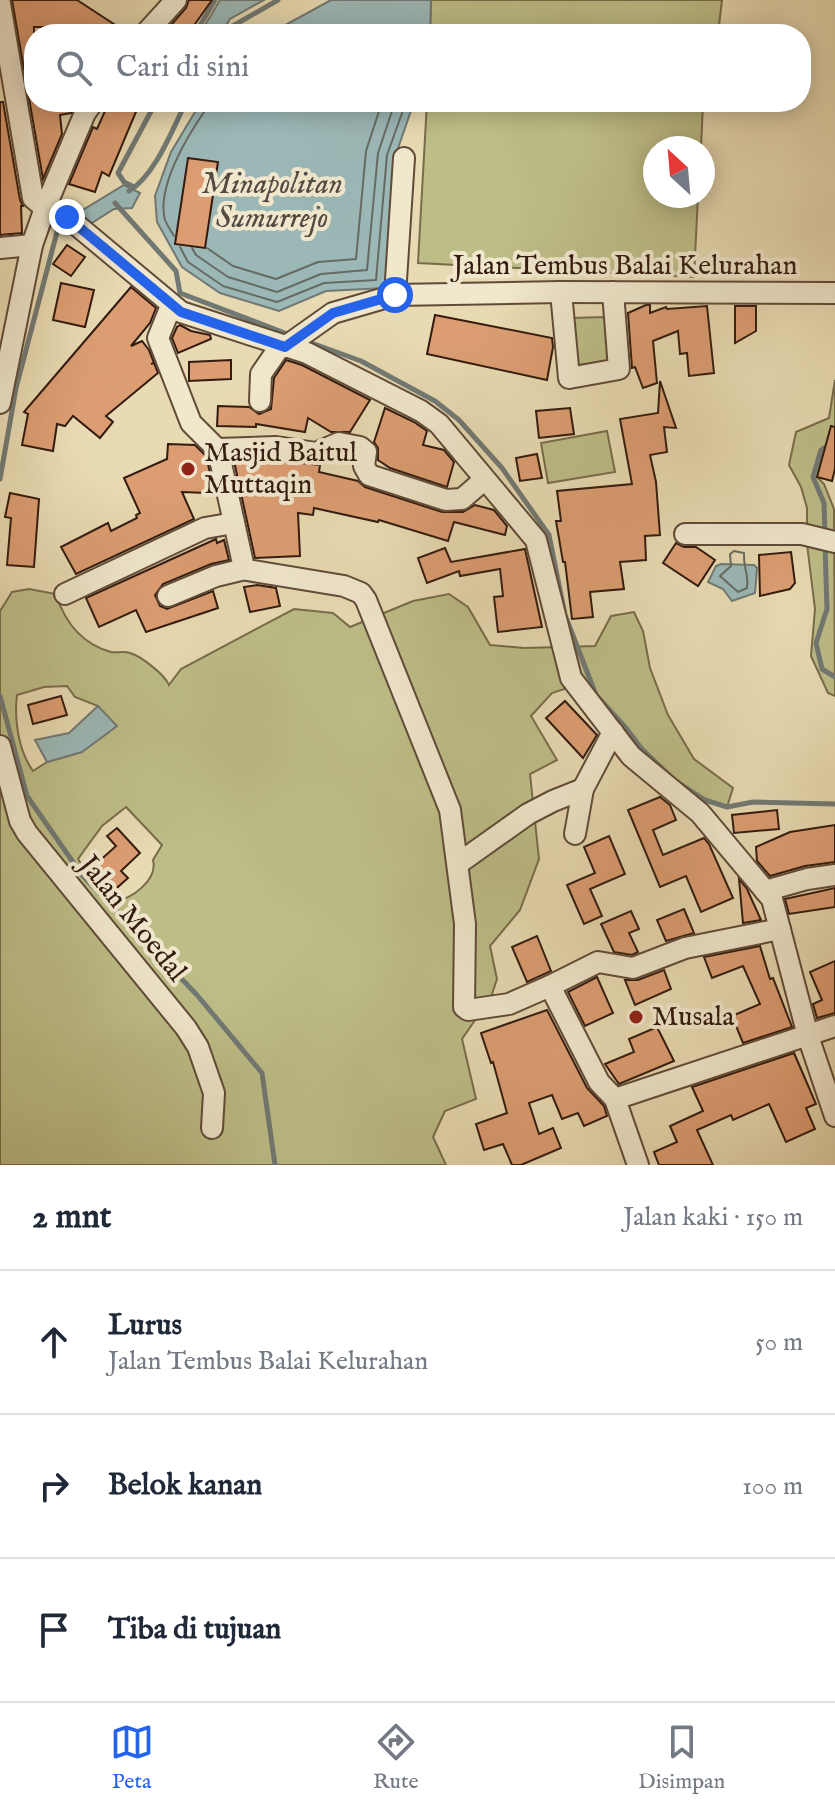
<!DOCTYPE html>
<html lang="id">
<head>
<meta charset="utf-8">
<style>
  :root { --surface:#fff; --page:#f6f6f7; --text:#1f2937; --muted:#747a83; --line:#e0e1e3; --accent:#2563eb }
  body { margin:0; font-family:"IM FELL English",serif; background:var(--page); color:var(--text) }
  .compass { position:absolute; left:643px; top:136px; width:72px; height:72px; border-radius:50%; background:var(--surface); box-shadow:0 4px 20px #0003; rotate:334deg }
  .stop { position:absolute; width:24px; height:24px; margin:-18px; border:6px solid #2563eb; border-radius:50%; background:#fff }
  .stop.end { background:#2563eb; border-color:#fff; box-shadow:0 2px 8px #0008 }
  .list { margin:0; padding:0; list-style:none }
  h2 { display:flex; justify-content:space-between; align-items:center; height:104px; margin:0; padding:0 32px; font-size:34px }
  h2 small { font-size:26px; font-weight:400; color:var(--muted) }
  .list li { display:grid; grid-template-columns:52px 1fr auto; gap:24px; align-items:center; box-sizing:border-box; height:144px; padding:0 32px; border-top:2px solid var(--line) }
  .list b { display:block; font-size:30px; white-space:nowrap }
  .list p { margin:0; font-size:26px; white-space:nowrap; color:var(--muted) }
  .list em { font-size:26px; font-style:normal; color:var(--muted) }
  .icon { flex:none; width:44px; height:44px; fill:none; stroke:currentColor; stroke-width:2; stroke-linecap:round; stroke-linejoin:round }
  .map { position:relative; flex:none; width:835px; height:1165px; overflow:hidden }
  .search { position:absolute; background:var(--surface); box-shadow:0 4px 20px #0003; left:24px; right:24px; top:24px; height:88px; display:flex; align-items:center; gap:20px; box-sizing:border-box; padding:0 28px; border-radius:32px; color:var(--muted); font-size:30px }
  .sheet { height:536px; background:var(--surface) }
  nav { display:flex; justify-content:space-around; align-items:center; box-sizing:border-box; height:112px; border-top:2px solid var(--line); background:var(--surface); font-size:22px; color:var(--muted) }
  nav a { display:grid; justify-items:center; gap:4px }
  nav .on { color:var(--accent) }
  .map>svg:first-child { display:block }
</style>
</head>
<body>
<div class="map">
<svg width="835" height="1165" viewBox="0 0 835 1165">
  <rect width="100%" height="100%" fill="#e8dab2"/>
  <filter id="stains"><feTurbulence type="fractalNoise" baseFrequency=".0025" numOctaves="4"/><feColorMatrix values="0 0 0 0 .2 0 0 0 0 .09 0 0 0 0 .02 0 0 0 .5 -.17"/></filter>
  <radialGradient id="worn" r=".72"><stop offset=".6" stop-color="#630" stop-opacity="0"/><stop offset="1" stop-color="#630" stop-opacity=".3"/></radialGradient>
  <!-- green -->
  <g fill="#bdbd87" stroke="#786c4b" stroke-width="2" fill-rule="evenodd">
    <path d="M431,0h291l-4,34h-288z"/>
    <path d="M427,102h276l-2,46h-46v48h43l-4,81 -276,-14z"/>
    <path d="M605,317l3,47 -34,1 -2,-47z"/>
    <path d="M835,380v70l-10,-2 -8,29 7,7 10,25 1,187 -7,-3 -17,-37 4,-47 -8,-65v-36l-6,-21 -12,-22 7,-33 33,-14z"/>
    <path d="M607,431l8,41 -67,11 -7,-40z"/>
    <path d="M29,589l27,5c9,29 26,50 55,58 6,1 13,-1 19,1 11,3 35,22 39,32l12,-16 113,-60 39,4 17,14 63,-26 36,-7 19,13 22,38 34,3 71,-2 16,-30 23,-4 9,19 7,37 18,47 26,44 39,29 -6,19 -22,-7 -31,-20 -18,6 -15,-38 -15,-20 -30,-33 -29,-7 -15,5 -21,23 26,44 -27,14 9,85 -19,51 -30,36 7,33 -6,18 -29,42 14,60 -31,12 -12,26 13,28h-446v-554l12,-19zM67,686l8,11 23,9 -16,46 -35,10 -14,9c-15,-21 -19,-52 -16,-76l27,-8zM126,807l36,38 -9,15c5,20 -21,39 -40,42l-20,-21 -15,-22 24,-33z"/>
  </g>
  <!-- water -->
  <g fill="#9bb8b7" stroke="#717974" stroke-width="2">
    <path d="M220,0h44l-34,19 -9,15 -20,-2z"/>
    <path d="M331,0h100l-1,34h-161z"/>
    <path d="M201,102h213l-19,55 -10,131 -59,3 -47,20 -59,-18 -38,-26 -25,-45 -2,-26 16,-44z"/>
    <path d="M124,185l16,8 -8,15 -18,1 -30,19 -11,-12z"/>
    <path d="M721,564l33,1 3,3 -2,25 -23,8 -9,-12 -15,-7 8,-16z"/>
    <path d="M98,706l19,20 -35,26 -35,10 -12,-22 34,-7z"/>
  </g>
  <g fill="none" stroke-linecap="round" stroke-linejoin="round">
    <!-- shore -->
    <g stroke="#676a63" stroke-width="2">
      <path d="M174,236c-3,-5 -7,-11 -9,-16 -9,-33 23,-85 41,-111l1,-7"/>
      <path d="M180,247l8,15 35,24 54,16 47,-19 52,-3 11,-125 19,-53"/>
      <path d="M192,248l4,7 32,22 49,15 44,-18 46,-4 11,-117 17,-51"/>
      <path d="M207,248l26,18 43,13 42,-17 38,-3 10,-108 16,-49"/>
      <path d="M734,551l10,2c-1,16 5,20 3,35l-9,4 -18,-16 11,-10 -1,-12z"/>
    </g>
    <!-- stream -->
    <g stroke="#717974" stroke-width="5">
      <path d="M195,34l20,-34"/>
      <path d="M227,34l4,-7 47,-27"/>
      <path d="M134,187l-10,-5 -6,-9 38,-71"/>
      <path d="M129,191c26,-15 44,-63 57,-89"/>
      <path d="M115,203l61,68 4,22 110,42"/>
      <path d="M306,341l55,20 74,40 24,19 43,48 47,67 16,80 31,80 30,33 15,20 33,32 31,20 22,7 26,-5 82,2"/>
      <path d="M0,479l16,-91 41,-156 11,-7"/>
      <path d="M825,534l-1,-31 -11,-26 8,-27 14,-9"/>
      <path d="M825,544l2,65 -11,34 6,26 13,8"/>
      <path d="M0,696l27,100 55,79 115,120 65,78 13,92"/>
    </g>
  </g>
  <!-- building -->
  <g fill="#dc9d72" stroke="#331b0f" stroke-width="2">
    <path d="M12,0h65l52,34h-68v-7h-27v75h43l-6,11 -11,2 2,19 -19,45z"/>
    <path d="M189,0h23l-24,34 -17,-9 15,-17z"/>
    <path d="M0,102h3l17,98 3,6h-2l1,27 -22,2z"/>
    <path d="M109,102h19l10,5 -29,69 -7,-4 -7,20 -26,-8 24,-57 4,2z"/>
    <path d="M188,158l30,4 -13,86 -30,-4z"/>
    <path d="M67,245l18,12 -14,19 -18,-12z"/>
    <path d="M61,283l33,7 -9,37 -32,-7z"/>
    <path d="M131,287l25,21 -6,15 -19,23 11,-5 7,9 5,13 -3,1 3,-1 4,10 -52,43 7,6 -13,16 -27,-22 -8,10 -8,-2 -4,27 -31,-6 6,-31 -4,-2z"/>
    <path d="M646,305h4v8l16,-6 1,2 40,-3 7,67 -25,3 -2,-23 -7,1 -2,-23 -25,10 4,42 -14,5 -8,-21 -3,1 -4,-55z"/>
    <path d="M735,306h21v25l-21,12z"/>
    <path d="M435,315l117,23 1,9 -6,33 -120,-26z"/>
    <path d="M180,325l11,6 19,4 1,4 -33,14 -6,-15 5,-11z"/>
    <path d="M231,360v19l-42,2v-19z"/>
    <path d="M286,360l16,5 68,35 -20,32h-19l-23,-14 -3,14 -49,-8v3l-39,-1 1,-20 31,1 10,7 12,-5 3,-31z"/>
    <path d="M660,381l16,47 -12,-1 3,25 -17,3 6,27 4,53 -15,1 1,24 -26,2 4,27 -34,3 3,25 -21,2 -7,-57h-2l-7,-41h5l-4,-30 75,-7 -12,-65 38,-6z"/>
    <path d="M385,408l29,14 13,9 -4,14 21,5 10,12 -7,25 -57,-19 -12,-8v-12l-4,-6z"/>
    <path d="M570,408l4,26 -35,4 -3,-27z"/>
    <path d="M831,426l4,1v42l-3,12 -15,-4z"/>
    <path d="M168,444l27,1 11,11 6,25h-4l-1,12 -25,-1 12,27 -118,55 -15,-27 47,-24 3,8 26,-13 -1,-3 4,-2 -16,-35 43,-19z"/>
    <path d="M537,454l5,24 -22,3 -4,-23z"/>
    <path d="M275,460l45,5 -1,7 39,9 7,6 77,25h21l12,-7 19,5 13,16 -2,9 -51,-13 -6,19 -69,-21 -1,2 -64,-14 -1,7 -15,-2 2,43 -45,2 -21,-97z"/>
    <path d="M10,493l29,6 -5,68 -27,-2 4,-47 -6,-1z"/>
    <path d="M216,539l1,4 7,-3 5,20 -18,4 -48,20 -8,11 5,11 7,3 46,-18 5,17 -72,24 -10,-22 -37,17 -13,-29z"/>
    <path d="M676,543l8,4h12l19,13 -17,26 -35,-23z"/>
    <path d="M445,548l6,14 74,-13 17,78 -44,5 -4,-35 9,-1 -3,-27 -40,7 -1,-5 -32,12 -9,-25z"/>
    <path d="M791,552l4,31 -5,6 -30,7 -1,-41z"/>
    <path d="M257,585l19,3 4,18 -30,6 -6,-25z"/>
    <path d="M61,696l6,19 -34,9 -5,-19z"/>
    <path d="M565,701l32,34 -14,23 -37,-40z"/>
    <path d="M660,797l10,8 6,15 -23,10 10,25 41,-17 5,6 24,54 -32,14 -15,-36 -26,11 -32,-77z"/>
    <path d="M777,810l2,19 -45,4 -2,-18z"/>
    <path d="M835,825v37l-30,4 -35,10 -13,-15 -1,-14 34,-15z"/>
    <path d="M117,828l23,25 -19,18 7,7 -18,16 -11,-12 6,-6 -10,-11 21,-19 -9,-10z"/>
    <path d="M609,836l16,38 -35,15 12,27 -18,8 -17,-39 28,-12 -11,-26z"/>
    <path d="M739,879l8,10 14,31 -18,3z"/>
    <path d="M835,888v19l-46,7 -4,-15z"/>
    <path d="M684,909l10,24 -28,8 -9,-21z"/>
    <path d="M631,911l8,18 -10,4 9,19 -6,3 -18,-3 -13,-28z"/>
    <path d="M537,936l14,35 -24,11 -15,-35z"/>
    <path d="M760,946l10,33 3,-1 19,49 -49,16 -11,-27 28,-12 -17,-38 -31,12 -8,-21z"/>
    <path d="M835,961v52l-18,5 -4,-14 9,-4 -12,-28z"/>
    <path d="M664,970l7,19 -36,16 -10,-25h13z"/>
    <path d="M597,977l16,36 -28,13 -17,-34z"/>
    <path d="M547,1010l40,78 17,18 3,10 -23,10 -6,-13 -16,6 -10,-24 -23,8 10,31 14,-6 8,20 -40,17h-9l-9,-21 -19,6 -8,-26 31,-11 -14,-51 -2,1 -10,-30z"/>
    <path d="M657,1027l17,34 -55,23 -14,-20 29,-12 -5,-13z"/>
    <path d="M794,1053l22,51 -10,4 9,21 -29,13 -17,-38 -36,16 -2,-5 -34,15 16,35h-54l-5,-13 23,-10 -7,-16 33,-15 -11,-24z"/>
  </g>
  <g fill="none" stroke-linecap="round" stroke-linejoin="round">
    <!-- minor casing -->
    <g stroke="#604b38" stroke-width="24">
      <g id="minor">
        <path d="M0,4l33,194 12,10 40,-95 8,-11"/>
        <path d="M145,34l31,-34"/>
        <path d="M0,248l32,-3"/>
        <path d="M561,292l8,86 50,-9 -6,-77"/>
        <path d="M395,295l9,-137"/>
        <path d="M171,306l-13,32 33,85 27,27 26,118 3,2 97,16 17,7 5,7 84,210 15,114 -1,83 4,3 41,-6 41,-18"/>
        <path d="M285,347l48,-34 62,-18 166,-3 274,1"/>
        <path d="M260,401l1,-27 20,-29"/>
        <path d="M0,403l32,-158 13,-37 22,9 114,95 126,41 114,58 18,13 97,116 35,138 60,78 69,57 72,86 36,137 27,80"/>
        <path d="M217,449l59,-2 40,6 23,-10 21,4 6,5 -2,14 5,9 77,25 16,-1 22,-19"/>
        <path d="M685,534h117l33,8"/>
        <path d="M65,594l140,-66 29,-5"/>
        <path d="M168,596l48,-20 29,-7"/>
        <path d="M0,746l20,75 7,12 159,195 12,19 16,46 -2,35"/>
        <path d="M575,834l8,-45 30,-57"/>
        <path d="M459,863l69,-49 25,-13 30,-12"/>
        <path d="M765,891l42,-12 28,-4"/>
        <path d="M615,1099l220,-73"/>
        <path d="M638,1165l-23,-66 -16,-17 -49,-96 48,-24 35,6 52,-20 95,-19"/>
      </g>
    </g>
    <!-- minor -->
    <use href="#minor" stroke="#f0e7cd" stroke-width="20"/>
  </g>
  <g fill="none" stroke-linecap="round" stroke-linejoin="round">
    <!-- route -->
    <path stroke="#2563eb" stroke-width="10" d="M67,217l114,95 104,35 48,-34 62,-18"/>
  </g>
  <!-- markers -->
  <g fill="#8f2418" stroke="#f0e7cd" stroke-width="3">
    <circle cx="188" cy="469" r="8"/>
    <circle cx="636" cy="1017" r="8"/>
  </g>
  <g text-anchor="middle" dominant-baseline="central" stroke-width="8" stroke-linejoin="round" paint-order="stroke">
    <!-- street labels -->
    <g font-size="28" fill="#331b0f" stroke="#f0e7cd">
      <text x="625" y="266">Jalan Tembus Balai Kelurahan</text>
      <text transform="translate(132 919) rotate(51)">Jalan Moedal</text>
    </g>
    <!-- poi labels -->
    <g font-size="28" fill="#331b0f" stroke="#f0e7cd" text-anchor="start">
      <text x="204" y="453">Masjid Baitul<tspan x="204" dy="32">Muttaqin</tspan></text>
      <text x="652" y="1017">Musala</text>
    </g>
    <!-- water labels -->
    <g font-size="30" font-style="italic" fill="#524a41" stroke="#f0e7cd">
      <text x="272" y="185">Minapolitan<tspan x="272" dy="34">Sumurrejo</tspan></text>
    </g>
  </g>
  <rect width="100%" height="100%" filter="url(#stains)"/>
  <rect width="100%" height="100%" fill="url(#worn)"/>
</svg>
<svg class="compass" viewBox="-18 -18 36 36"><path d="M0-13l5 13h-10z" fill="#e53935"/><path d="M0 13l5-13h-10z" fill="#747a83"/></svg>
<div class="stop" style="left:395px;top:295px"></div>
<div class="stop end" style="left:67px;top:217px"></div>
<div class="search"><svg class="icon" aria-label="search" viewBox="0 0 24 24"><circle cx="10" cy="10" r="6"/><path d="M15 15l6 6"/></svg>Cari di sini</div>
</div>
<section class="sheet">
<h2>2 mnt<small>Jalan kaki · 150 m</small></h2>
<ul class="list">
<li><svg class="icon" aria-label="ahead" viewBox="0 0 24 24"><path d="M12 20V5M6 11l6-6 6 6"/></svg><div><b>Lurus</b><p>Jalan Tembus Balai Kelurahan</p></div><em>50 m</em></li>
<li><svg class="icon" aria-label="right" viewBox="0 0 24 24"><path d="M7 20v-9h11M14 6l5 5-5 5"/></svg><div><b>Belok kanan</b></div><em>100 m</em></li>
<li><svg class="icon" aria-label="arrive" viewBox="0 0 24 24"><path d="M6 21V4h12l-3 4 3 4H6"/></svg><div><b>Tiba di tujuan</b></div></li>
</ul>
</section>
<nav>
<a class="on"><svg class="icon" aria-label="map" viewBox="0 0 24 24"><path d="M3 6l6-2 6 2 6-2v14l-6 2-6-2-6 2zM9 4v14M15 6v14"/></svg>Peta</a>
<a><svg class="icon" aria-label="directions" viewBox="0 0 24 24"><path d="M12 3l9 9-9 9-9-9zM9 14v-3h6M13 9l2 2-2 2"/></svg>Rute</a>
<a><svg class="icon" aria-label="saved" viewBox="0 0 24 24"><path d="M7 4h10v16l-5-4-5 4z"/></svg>Disimpan</a>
</nav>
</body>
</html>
